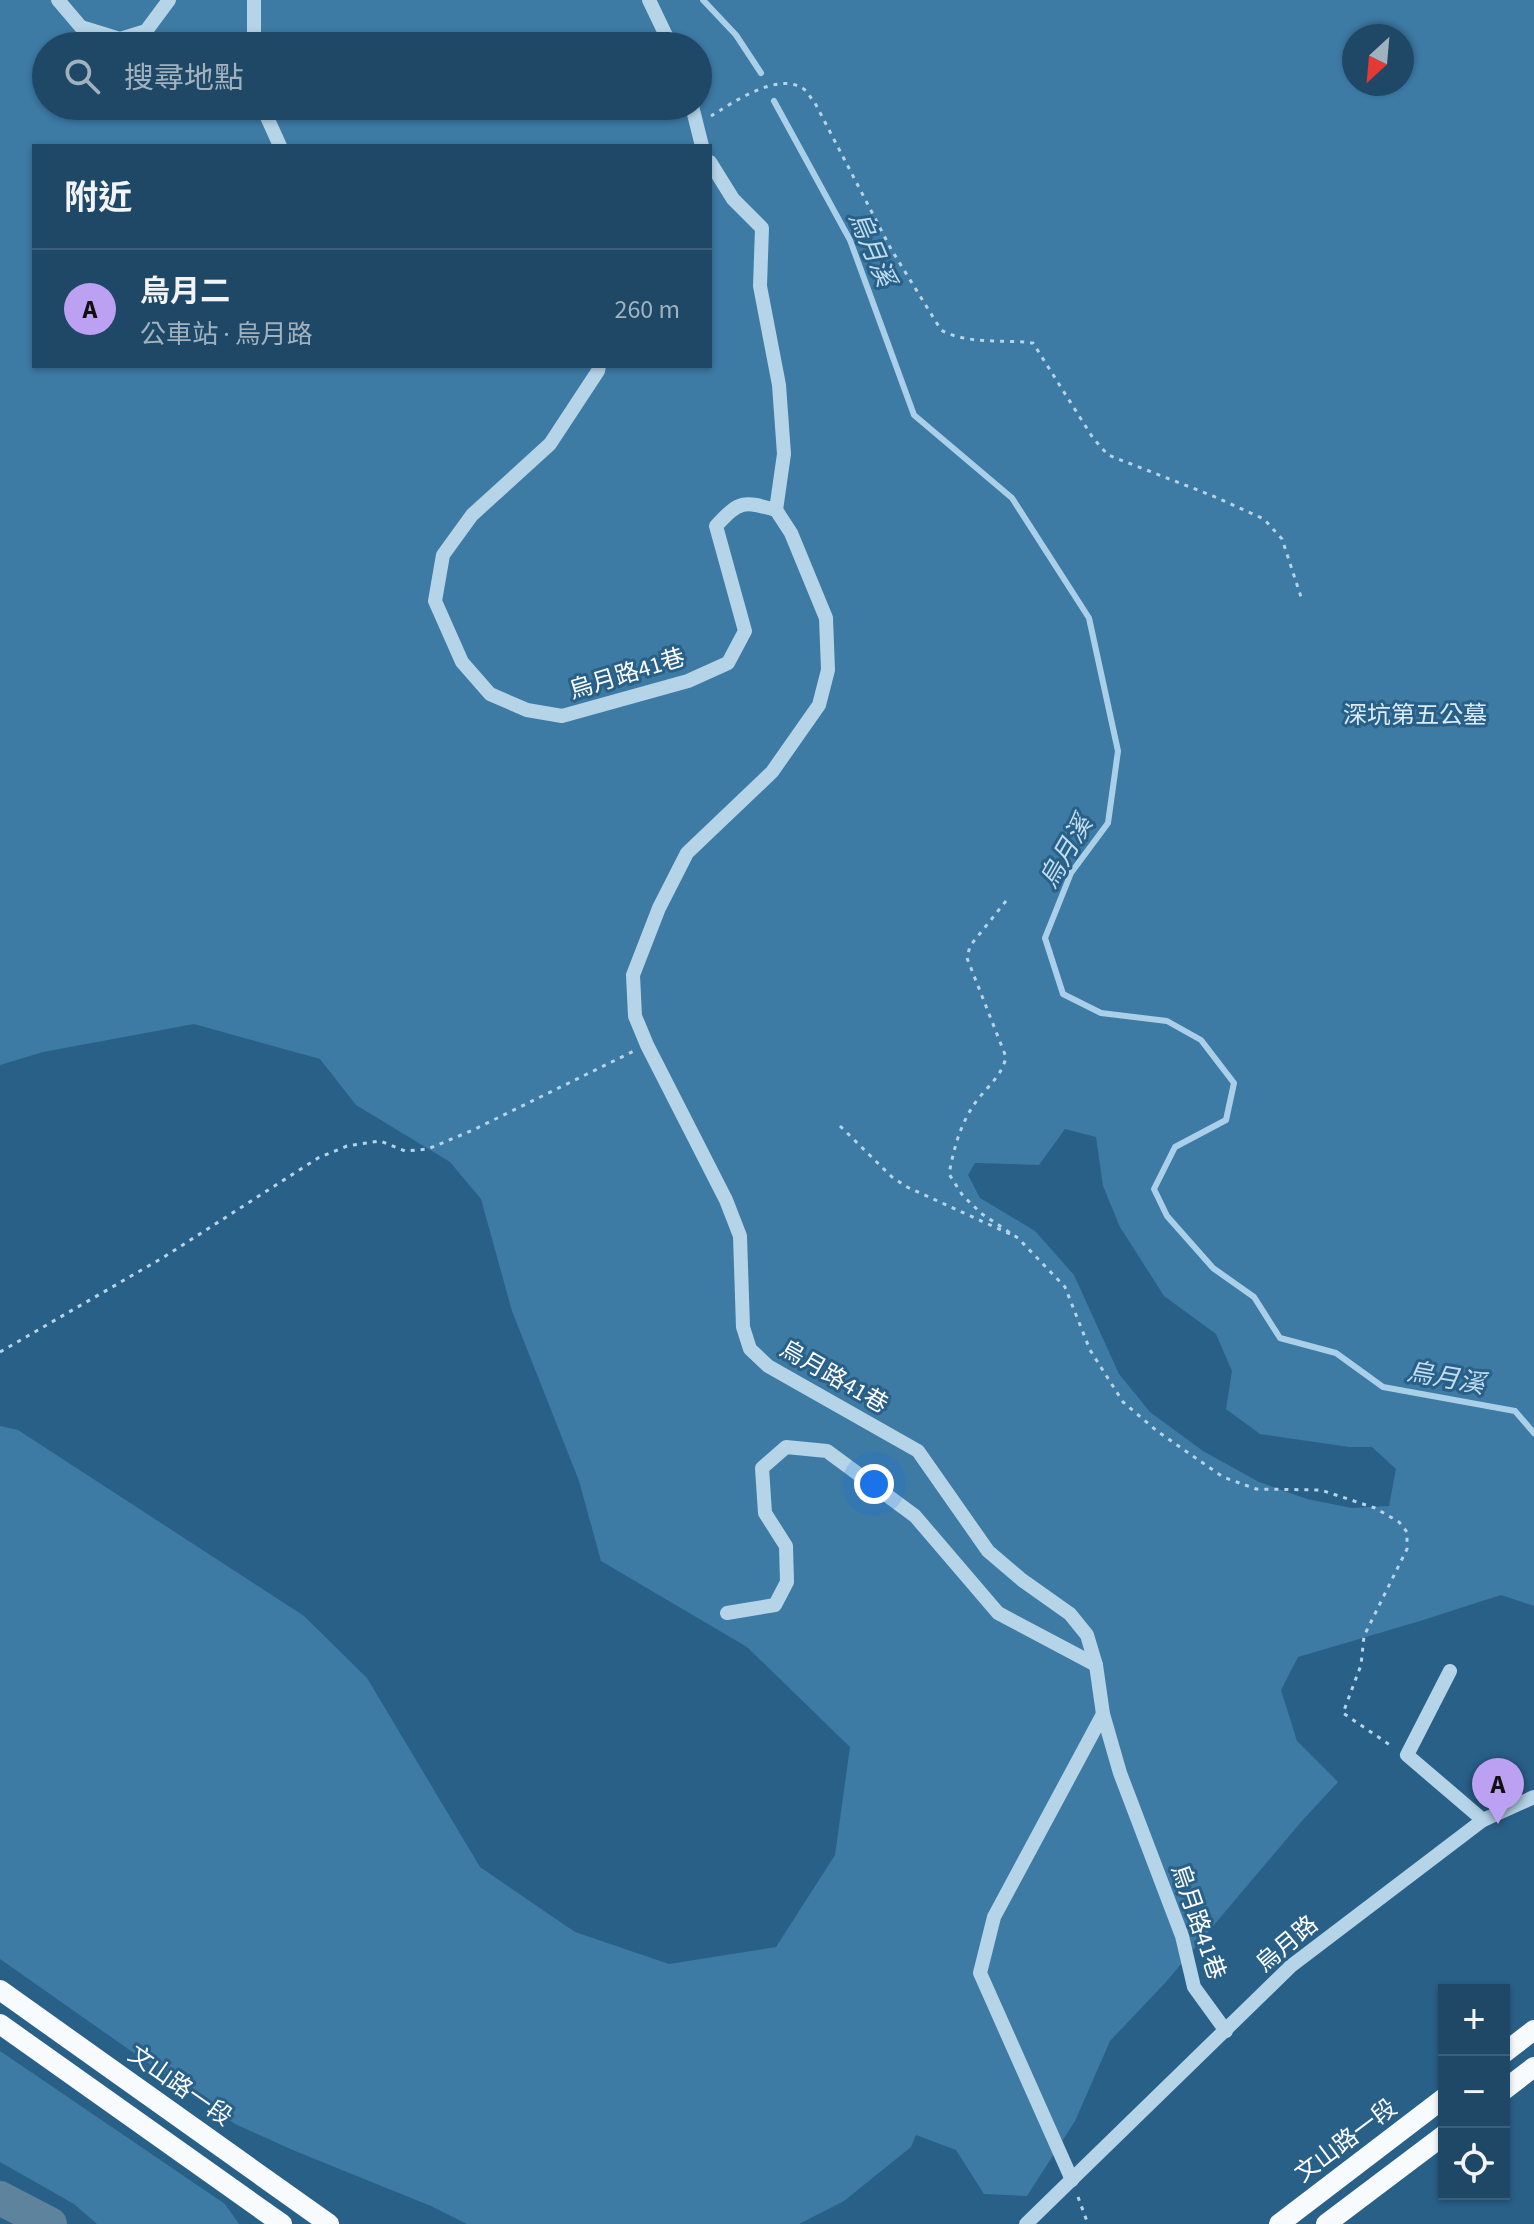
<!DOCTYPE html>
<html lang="zh-TW">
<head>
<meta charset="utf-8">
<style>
  :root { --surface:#1f4866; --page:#274f6c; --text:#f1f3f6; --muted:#a1b2bf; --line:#3c607a; --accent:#bca0f2 }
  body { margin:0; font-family:"Source Sans 3","Noto Sans TC",sans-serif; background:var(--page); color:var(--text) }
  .controls { position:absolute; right:24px; bottom:24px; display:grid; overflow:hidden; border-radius:0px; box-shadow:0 2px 6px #0004 }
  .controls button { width:72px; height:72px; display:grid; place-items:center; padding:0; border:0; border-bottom:2px solid var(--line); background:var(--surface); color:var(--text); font:40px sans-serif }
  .compass { position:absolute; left:1342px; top:24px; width:72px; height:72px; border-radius:50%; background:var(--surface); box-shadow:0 2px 6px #0004; rotate:206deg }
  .you { position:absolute; left:874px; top:1484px; width:28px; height:28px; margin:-20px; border:6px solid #fff; border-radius:50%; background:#1a73e8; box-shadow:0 0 0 12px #1a73e833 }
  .badge { display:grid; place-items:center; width:52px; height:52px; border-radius:50%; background:var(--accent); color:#111; font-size:26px; font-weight:700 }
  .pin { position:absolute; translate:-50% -66px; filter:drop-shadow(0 2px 4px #0008) }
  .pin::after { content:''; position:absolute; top:42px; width:28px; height:24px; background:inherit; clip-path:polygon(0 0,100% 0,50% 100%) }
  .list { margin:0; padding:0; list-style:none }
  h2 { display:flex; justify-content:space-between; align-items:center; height:104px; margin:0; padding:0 32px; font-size:34px }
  h2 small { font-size:26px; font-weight:400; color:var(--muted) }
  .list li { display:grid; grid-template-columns:52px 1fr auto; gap:24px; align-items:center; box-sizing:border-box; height:120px; padding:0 32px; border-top:2px solid var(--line) }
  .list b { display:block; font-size:30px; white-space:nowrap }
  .list p { margin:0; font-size:26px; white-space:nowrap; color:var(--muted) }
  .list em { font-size:26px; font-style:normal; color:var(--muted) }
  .icon { flex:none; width:44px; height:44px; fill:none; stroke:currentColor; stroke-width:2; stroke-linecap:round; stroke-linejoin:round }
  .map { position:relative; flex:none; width:1534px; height:2224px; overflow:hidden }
  .search { position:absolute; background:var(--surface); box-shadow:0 2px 6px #0004; left:32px; top:32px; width:680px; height:88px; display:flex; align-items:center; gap:20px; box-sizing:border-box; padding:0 28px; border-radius:44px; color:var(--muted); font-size:30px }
  .panel { position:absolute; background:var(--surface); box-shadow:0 2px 6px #0004; left:32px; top:144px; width:680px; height:224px; border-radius:0px }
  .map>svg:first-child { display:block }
</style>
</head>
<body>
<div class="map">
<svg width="1534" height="2224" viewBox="0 0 1534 2224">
  <rect width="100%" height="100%" fill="#296088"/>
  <!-- green -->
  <g fill="#3d7aa4" fill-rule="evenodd">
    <path d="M0,0h1534v1606l-33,-11 -81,26 -122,36 -17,33 16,51 41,41 -37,40 -136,161 -55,58 -35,80 -48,75 -43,-2 -28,-44 -40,-15 -5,12 -67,54 -45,23h-332l-36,-18 -136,-55 -60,-27 -235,-165v-533l18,4 286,186 63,62 113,189 95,65 94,32 107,-17 59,-92 15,-108 -103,-100 -146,-86 -22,-80 -67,-170 -31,-112 -31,-37 -94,-57 -36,-46 -126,-35 -151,28 -43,13zM1354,36h48v48h-48zM46,46h652v60h-652zM34,146h676v220h-676zM1065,1129l31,8 7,49 17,41 44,69 52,38 16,37 -6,38 34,25 89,13h23l24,22 -7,37 -37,2 -45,-9 -48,-17 -56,-31 -53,-39 -31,-38 -45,-99 -39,-44 -55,-33 -12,-23 7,-12 64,2z"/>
    <path d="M0,2051l225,153 14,20h-142l-23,-20 -74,-42z"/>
  </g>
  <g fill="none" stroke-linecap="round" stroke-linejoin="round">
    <!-- stream -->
    <g stroke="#aad0e9" stroke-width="6">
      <path d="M703,0l33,35 25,38"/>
      <path d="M774,101l76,139 64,175 98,83 77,120 29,133 -10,72 -37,50 -26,65 18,56 38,19 66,8 34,19 33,43 -8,37 -51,27 -21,42 13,27 46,52 41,29 26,41 56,15 47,34 132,24 19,22"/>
    </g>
    <!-- river -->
    <path stroke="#5e839d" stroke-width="34" d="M0,2198l50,26"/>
    <!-- path -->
    <g stroke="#b5d4e8" stroke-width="3" stroke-dasharray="4 6" stroke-linecap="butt">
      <path d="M711,116c21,-13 66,-44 91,-28 5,2 9,11 13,15l76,146 50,81c27,15 62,9 92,13l60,95 15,17 105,41 51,23 18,20 20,61"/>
      <path d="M1006,901l-36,45 -3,12 39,99c-4,19 -20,31 -31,46 -15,22 -21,45 -26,71l14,22 19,18 36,24 47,49 25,63 33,52 34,29 66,46 33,12 65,1 54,18 24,14 8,10v17l-43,87 -3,29 -18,48 50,34"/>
      <path d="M840,1126l52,51 15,10 103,47"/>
      <path d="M0,1352l164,-95 154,-99 29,-12 33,-5 25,10 23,-2 45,-19 161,-79"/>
      <path d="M1078,2197l10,27"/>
    </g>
    <!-- minor -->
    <g stroke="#b5d4e8" stroke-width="14">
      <path d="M58,0l23,27 39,12 26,-8 23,-31"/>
      <path d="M254,0v46"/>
      <path d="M649,0l22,46"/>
      <path d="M262,106l18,40"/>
      <path d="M692,106l10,40"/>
      <path d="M710,162l23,37 29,29 -2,58 19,99 5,69 -8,56"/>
      <path d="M599,366l-1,5 -48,73 -78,71 -29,40 -8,46 27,61 28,32 37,16 35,6 126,-35 40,-18 17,-32 -29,-105c24,-26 27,-25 60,-16l15,23 35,85 2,52 -9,35 -47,67 -85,81 -28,55 -26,67 2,41 12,29 79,155 14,36 3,91 7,22 18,17 150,85 70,100 34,29 48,34 17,21 9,30 7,49 17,59 62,163 12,51 32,44"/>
      <path d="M727,1613l48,-8 12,-23 -1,-36 -21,-33 -3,-45 24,-21 41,4 88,65 83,97 98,52"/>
      <path d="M1450,1671l-43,84 76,65"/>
      <path d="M1072,2180l-92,-207 14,-56 109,-203"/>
      <path d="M1026,2224l265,-258 192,-146 51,-23"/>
    </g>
    <!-- major -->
    <g stroke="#f7fbfe" stroke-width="20">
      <path d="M0,1990l329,234"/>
      <path d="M0,2024l282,200"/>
      <path d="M1504,2053l30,-23"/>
      <path d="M1504,2090l30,-23"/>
      <path d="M1279,2224l165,-126"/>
      <path d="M1326,2224l118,-89"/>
    </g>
  </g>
  <g text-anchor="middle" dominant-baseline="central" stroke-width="6" stroke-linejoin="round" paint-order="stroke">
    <!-- street labels -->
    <g font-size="24" fill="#fff" stroke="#296088">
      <text transform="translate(627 674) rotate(-17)">烏月路41巷</text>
      <text transform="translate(834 1377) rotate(30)">烏月路41巷</text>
      <text transform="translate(1198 1922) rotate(71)">烏月路41巷</text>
      <text transform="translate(1287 1944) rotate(-40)">烏月路</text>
      <text transform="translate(180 2086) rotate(35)">文山路一段</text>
      <text transform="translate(1346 2141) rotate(-37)">文山路一段</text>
    </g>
    <!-- park labels -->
    <g font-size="24" fill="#d9ebf7" stroke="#296088">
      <text x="1415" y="715">深坑第五公墓</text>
    </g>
    <!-- water labels -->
    <g font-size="26" font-style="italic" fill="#c1ddf0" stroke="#296088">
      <text transform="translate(872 249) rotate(67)">烏月溪</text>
      <text transform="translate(1066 852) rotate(-60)">烏月溪</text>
      <text transform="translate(1446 1378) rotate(10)">烏月溪</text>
    </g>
  </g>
</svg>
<div class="controls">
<button>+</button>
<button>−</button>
<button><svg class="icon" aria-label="locate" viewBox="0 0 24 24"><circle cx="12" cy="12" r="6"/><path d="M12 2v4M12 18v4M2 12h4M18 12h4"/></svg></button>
</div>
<svg class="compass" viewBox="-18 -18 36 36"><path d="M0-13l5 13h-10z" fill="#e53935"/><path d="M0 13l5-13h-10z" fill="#a1b2bf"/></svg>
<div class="you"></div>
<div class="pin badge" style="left:1498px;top:1824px">A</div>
<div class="search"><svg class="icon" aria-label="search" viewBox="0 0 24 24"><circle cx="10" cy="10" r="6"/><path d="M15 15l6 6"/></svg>搜尋地點</div>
<section class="panel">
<h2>附近<small></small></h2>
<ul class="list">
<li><span class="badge">A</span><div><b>烏月二</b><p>公車站 · 烏月路</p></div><em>260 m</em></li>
</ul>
</section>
</div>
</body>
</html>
